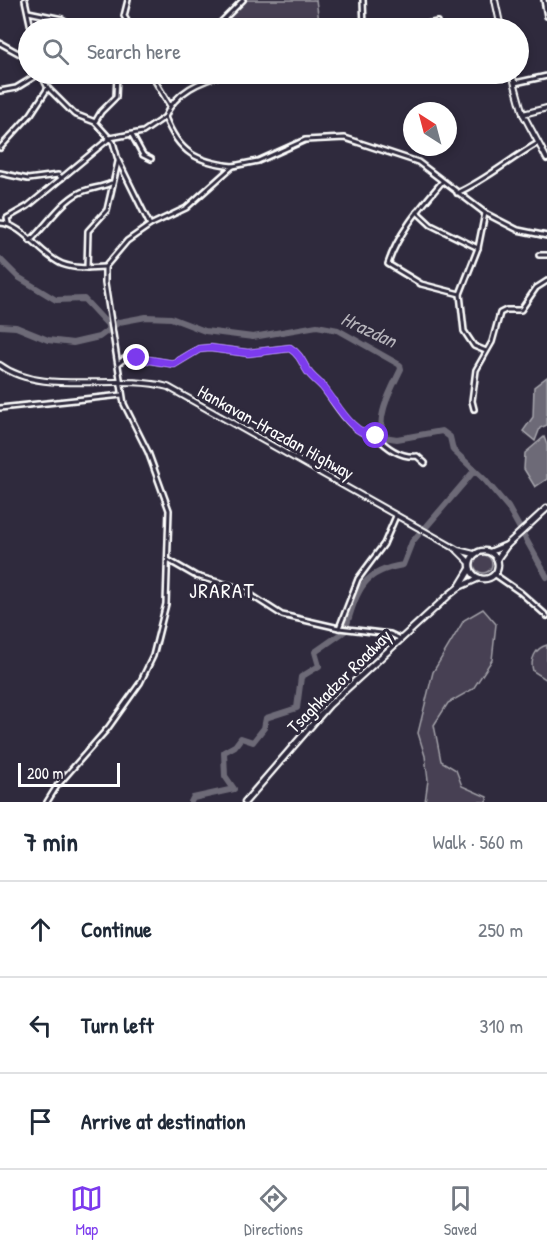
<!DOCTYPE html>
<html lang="en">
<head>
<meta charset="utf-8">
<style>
  :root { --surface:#fff; --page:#f6f6f7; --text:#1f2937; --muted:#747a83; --line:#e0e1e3; --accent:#7c3aed }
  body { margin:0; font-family:"Patrick Hand",sans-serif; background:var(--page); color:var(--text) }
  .compass { position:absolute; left:403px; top:102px; width:54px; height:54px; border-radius:50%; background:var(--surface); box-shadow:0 3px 9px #0003; rotate:324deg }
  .scale { position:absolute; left:18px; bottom:15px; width:102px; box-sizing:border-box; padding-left:6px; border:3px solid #fff; border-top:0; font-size:16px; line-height:21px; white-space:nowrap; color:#fff; -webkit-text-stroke:4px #2f2a3d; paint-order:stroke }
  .stop { position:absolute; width:18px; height:18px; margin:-14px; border:4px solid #7c3aed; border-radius:50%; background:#fff }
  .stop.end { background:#7c3aed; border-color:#fff; box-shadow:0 2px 6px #0008 }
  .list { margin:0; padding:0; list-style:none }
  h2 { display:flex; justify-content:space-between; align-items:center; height:78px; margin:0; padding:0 24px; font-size:26px }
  h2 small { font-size:20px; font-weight:400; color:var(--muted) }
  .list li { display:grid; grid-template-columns:39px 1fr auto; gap:18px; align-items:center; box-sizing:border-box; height:96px; padding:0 24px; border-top:2px solid var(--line) }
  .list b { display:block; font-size:22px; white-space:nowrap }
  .list em { font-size:20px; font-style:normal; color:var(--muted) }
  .icon { flex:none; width:33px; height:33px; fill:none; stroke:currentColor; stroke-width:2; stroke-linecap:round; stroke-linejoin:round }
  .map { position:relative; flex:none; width:547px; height:802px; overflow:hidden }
  .search { position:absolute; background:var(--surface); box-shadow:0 3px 9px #0003; left:18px; right:18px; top:18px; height:66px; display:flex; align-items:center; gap:15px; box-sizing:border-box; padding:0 21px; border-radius:33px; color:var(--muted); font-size:22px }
  .sheet { height:366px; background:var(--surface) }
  nav { display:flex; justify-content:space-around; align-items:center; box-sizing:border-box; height:84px; border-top:2px solid var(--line); background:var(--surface); font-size:16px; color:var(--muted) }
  nav a { display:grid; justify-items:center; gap:3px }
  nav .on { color:var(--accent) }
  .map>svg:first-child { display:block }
</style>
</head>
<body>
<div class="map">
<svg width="547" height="802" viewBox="0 0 547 802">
  <rect width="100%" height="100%" fill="#2f2a3d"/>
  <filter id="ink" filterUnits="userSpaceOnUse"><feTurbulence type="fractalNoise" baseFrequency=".0167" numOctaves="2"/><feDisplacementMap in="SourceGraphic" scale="12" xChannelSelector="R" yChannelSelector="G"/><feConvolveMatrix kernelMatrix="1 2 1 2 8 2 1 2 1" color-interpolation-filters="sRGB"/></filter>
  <g filter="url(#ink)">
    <!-- green -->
    <g fill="#464152" stroke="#a2a0a8" stroke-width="1.5">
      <path d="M245,0h71l4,28h-101z"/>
      <circle cx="483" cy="564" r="9"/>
      <path d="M483,609l13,15 -4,36 -19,29 -25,14 -14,22 7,36 15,9 6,16 25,11v5h-62l3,-22 -3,-24 -7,-23 15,-61 31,-52z"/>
      <path d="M547,645v35l-14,-9c-3,-11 2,-23 14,-26z"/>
    </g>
    <!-- water -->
    <g fill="#6d6a77" stroke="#a7a6ad" stroke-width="1.5">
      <path d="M547,377v48l-7,3 -5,13 -12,-10 10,-14 1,-30z"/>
      <path d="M544,437l3,8v34l-12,8 -11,-18 1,-16z"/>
    </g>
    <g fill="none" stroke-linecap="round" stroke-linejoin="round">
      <!-- river -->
      <g stroke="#6d6a77" stroke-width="6">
        <path d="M0,259l18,18 38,23 28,-1 26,28"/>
        <path d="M0,326l16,1 32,13 25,3 26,-6 20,-15 27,-5 25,1 34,13 48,6 64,-11 21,4 62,35 1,4c-9,19 -26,48 -17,68l13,2 45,-8 8,6 3,13 32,30 23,27 39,70"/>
        <path d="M427,526l47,-55"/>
        <path d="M347,624c11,-36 17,-53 56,-59l9,-23 6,-7"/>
        <path d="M191,802l2,-4 41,-9 -9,-13 -1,-24 11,-6 6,-8 12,4 11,-14 2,-10 31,-10 4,-31 18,-11 -4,-14 30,-21"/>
      </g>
      <!-- minor casing -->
      <g stroke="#fff" stroke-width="8">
        <g id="minor">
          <path d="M25,0l6,28"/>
          <path d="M128,0l-4,16 7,12"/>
          <path d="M363,0l1,28"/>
          <path d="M544,0l3,16"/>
          <path d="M28,12l34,7 15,9"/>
          <path d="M215,28l28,-28"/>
          <path d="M404,28l33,-6"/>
          <path d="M0,43l20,11 8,-1"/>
          <path d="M41,74l7,14 26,26 21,8 18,20 5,18 32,65"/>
          <path d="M151,74l19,32"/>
          <path d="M226,74c-25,7 -51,17 -61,43 14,36 32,45 68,49"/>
          <path d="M515,83l32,-7"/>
          <path d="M0,91l16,-3 23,-14"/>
          <path d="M95,122l6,-10 15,-15 1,-23"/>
          <path d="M132,135l11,20 8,4"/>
          <path d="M0,148l31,-34 17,-26"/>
          <path d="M0,173l28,6 30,-4 4,3"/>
          <path d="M442,182c-22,26 -44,51 -54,82l33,20 39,10"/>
          <path d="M457,193c29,-13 53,-34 81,-50"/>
          <path d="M417,212l14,13 47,23"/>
          <path d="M485,213l-7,35 -18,46 4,37 10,15 12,5"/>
          <path d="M0,223c23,1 40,32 62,41 13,5 29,4 43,3"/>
          <path d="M8,223l-1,-5 21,-12 82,-68 33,-6 22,-15"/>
          <path d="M30,241c15,-14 31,-39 49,-48 10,-5 22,-5 32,-10"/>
          <path d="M539,255h8"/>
          <path d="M87,268l1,-37 19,-21 11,-48"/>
          <path d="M119,363l5,-4 13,-1 37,6 25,-15 11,-1 38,5 42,-5c10,7 11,12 17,22 4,7 11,11 16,17 14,17 28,48 53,49 11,12 24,22 41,20l8,7"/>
          <path d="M0,408l122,-13"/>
          <path d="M474,409l-2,-8 4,-31 16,-28 8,-29 6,-3h15l15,-22 11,-7"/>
          <path d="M168,560l28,16 44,12 42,27 57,13 51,6 11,5"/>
          <path d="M494,574l26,18 27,24"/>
          <path d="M339,628l19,-49 26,-35 12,-28"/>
          <path d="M47,802l10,-16 51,-58 32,-45 13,-27 13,-52 3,-94 -21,-58 -24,-48 -19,-121v-16l22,-26 23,-16 36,-17 47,-42 25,-5 47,-21 40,-2 73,24 67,51 33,17 29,6"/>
        </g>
      </g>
      <!-- tertiary casing -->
      <g stroke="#fff" stroke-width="8">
        <path id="tertiary" d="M523,114l24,-6"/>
      </g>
      <!-- secondary casing -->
      <g stroke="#fff" stroke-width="8">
        <g id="secondary">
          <path d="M495,0l6,28"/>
          <path d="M512,74l11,40 24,45"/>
          <path d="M0,365c41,31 117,8 168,22l290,163 16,4"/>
          <path d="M458,551l12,12"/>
        </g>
      </g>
      <!-- primary casing -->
      <g stroke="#fff" stroke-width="9">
        <g id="primary">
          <circle cx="484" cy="565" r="14"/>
          <path d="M490,552l17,-7"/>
          <path d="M497,559l10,-14 40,-37"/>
          <path d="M459,587l11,-18"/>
          <path d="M245,802l84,-97 120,-110 10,-8 20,-9"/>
        </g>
      </g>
      <!-- minor -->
      <use href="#minor" stroke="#2f2a3d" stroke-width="3"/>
      <!-- tertiary -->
      <use href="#tertiary" stroke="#2f2a3d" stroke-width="4"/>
      <!-- secondary -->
      <use href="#secondary" stroke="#2f2a3d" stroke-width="4"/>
      <!-- primary -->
      <use href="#primary" stroke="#2f2a3d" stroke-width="4.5"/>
    </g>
  </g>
  <g fill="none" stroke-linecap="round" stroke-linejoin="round" filter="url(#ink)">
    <!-- route -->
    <path stroke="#7c3aed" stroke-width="8" d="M137,358l37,6 25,-15 11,-1 38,5 42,-5c10,7 11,12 17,22 4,7 11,11 16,17 14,16 28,48 53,49"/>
  </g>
  <g text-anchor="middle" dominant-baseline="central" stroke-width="6" stroke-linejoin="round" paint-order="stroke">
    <!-- street labels -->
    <g font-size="18" fill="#fff" stroke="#2f2a3d">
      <text transform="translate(276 432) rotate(29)">Hankavan-Hrazdan Highway</text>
      <text transform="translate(339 681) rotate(-45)">Tsaghkadzor Roadway</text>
    </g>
    <!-- water labels -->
    <g font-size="20" font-style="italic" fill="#b6b4bb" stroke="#2f2a3d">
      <text transform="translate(369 329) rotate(25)">Hrazdan</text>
    </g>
    <!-- quarter labels -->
    <g font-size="21" letter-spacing="1.5" fill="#fff" stroke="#2f2a3d">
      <text x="222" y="590">JRARAT</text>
    </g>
  </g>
</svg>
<svg class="compass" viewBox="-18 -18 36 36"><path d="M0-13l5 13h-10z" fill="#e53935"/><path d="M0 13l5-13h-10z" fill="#747a83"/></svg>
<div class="scale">200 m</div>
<div class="stop" style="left:376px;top:436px"></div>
<div class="stop end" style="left:137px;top:358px"></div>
<div class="search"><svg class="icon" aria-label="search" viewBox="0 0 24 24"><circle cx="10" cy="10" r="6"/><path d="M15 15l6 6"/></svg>Search here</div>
</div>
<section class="sheet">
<h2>7 min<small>Walk · 560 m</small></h2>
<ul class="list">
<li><svg class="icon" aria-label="ahead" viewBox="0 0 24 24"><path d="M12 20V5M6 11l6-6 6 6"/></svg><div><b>Continue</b></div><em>250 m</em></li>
<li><svg class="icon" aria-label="left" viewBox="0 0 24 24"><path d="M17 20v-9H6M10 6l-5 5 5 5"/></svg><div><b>Turn left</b></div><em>310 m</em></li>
<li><svg class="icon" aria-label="arrive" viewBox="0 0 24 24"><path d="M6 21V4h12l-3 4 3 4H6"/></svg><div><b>Arrive at destination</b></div></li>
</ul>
</section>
<nav>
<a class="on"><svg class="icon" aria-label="map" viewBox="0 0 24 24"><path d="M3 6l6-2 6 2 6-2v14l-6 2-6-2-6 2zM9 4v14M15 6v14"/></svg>Map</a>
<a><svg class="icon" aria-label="directions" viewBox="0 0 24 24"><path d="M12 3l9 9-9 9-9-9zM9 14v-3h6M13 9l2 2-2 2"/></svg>Directions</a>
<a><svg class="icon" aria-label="saved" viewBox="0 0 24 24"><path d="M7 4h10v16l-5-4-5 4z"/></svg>Saved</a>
</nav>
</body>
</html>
